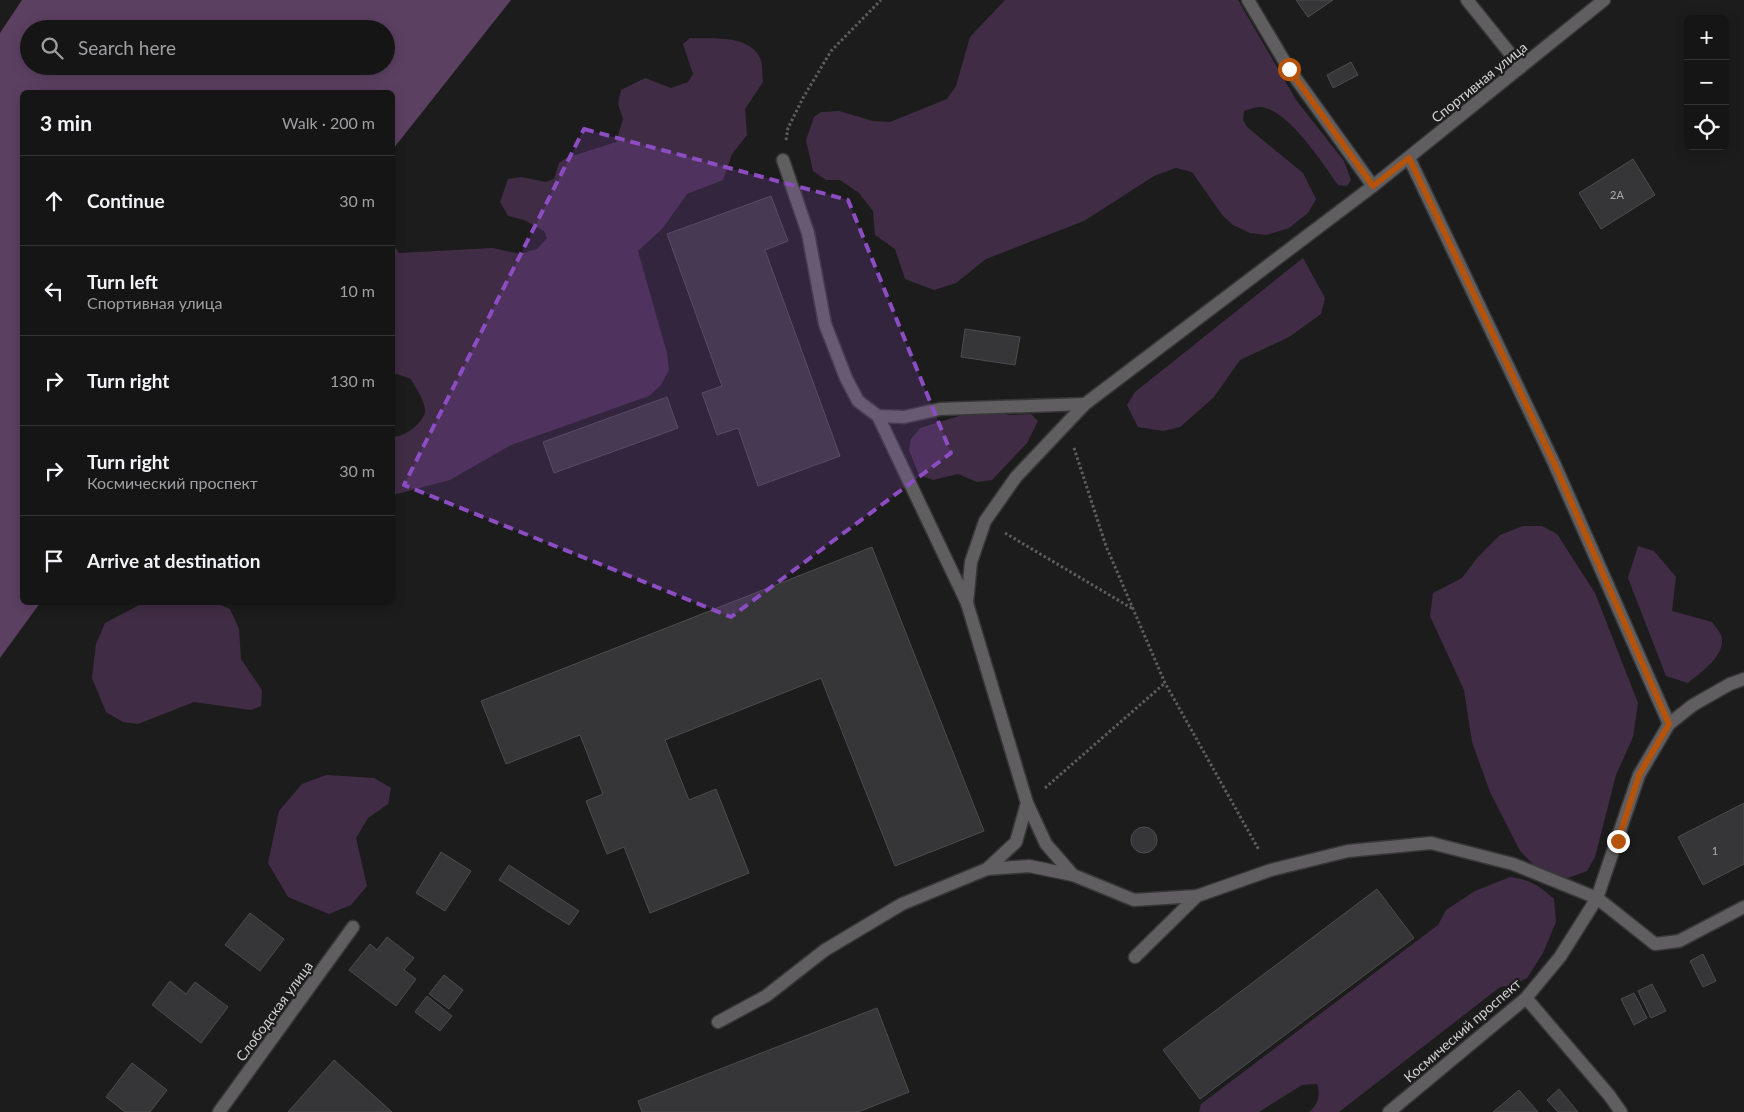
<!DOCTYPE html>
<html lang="en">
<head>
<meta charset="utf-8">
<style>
  :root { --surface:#161516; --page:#232223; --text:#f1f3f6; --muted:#9e9fa1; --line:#353435 }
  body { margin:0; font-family:Lato,sans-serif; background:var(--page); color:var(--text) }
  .controls { position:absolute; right:15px; top:15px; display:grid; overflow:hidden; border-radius:8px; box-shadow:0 2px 12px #0003 }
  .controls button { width:45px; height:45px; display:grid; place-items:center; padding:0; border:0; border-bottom:1px solid var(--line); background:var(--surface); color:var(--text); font:25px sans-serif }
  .stop { position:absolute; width:15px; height:15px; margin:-11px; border:4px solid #b45309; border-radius:50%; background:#fff }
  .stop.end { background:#b45309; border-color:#fff; box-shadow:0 1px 5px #0008 }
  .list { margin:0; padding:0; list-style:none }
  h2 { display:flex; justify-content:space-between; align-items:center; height:65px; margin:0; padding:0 20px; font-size:21px }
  h2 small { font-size:16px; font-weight:400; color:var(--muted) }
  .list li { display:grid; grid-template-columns:32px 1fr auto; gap:15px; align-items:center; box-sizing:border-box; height:90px; padding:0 20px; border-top:1px solid var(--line) }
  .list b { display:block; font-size:19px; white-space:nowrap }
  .list p { margin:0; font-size:16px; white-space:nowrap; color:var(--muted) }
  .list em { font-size:16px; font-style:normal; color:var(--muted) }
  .icon { flex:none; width:28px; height:28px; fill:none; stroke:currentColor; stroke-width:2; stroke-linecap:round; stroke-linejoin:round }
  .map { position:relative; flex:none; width:1744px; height:1112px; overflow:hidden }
  .search { position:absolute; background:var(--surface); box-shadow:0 2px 12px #0003; left:20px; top:20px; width:375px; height:55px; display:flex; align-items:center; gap:12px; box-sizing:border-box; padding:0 18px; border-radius:28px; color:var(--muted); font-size:19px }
  .panel { position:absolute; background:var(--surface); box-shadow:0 2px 12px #0003; left:20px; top:90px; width:375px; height:515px; border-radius:8px }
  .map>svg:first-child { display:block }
</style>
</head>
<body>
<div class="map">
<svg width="1744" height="1112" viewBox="0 0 1744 1112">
  <rect width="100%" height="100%" fill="#1d1c1d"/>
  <!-- green -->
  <g fill="#402d45">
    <path d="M1005,0h233l58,100 48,61 7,19 -4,6 -9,-1c-14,-20 -52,-79 -79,-78 -5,0 -11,3 -15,4l-1,9 4,7 56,46 13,26 -8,14 -19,15 -23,7 -16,-2 -17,-8 -10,-9 -31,-44 -16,-4 -22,8 -70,45 -98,38 -30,24 -22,7 -29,-11 -10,-30 -20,-14 -2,-24 -14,-18 -19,-13h-14l-13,-9 -7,-31 8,-23 7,-5 18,-1 34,10 17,1 57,-23 9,-13 14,-49z"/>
    <path d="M690,38c22,1 59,-4 70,20 3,6 2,17 3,24l-18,27 2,26 -15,19 -9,26 -36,14 -24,34 -25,23 29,102 2,17 -8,15 -12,11 -138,49 -61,35 -57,15v-58c11,0 34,-15 32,-29 -2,-10 -10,-21 -14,-29l-14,-5h-4v-130l6,9 94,-5 27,6 17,-5 10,-11 -3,-7 -20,-11 -16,-4 -8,-14 8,-23 13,-2 25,5 8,-3 5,-16 7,-5 50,-16 7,-23 -5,-15 3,-14 24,-12 26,10 17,-6 5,-8 -10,-30z"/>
    <path d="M1303,258l22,40 -4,16 -32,23 -49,23 -26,37 -34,30 -17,4 -25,-4 -11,-22 8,-13z"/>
    <path d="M989,411l21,4 21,-1 7,7 -11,22 -35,37 -15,2 -19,-8 -25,6 -14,-5 -10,-25 2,-11 9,-11 42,-13z"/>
    <path d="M1523,526h19l15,8 38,59 43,110 -5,34 -17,38 -21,82 -8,14 -22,8 -29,-12 -16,-16 -30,-59 -18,-50 -8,-52 -34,-74 3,-23 29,-15 15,-20 23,-23z"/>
    <path d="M1638,546l16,5 22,26 -4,34 40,11c3,4 7,9 9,13 7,19 -21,38 -33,48l-22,-7 -38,-98z"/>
    <path d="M143,603h73l14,6 9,20 2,30 21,31 -1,16 -10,4 -57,-8 -56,22 -15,-2 -17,-10 -14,-34 4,-34 9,-21z"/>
    <path d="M326,775l48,3 17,10 -3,16 -20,14 -12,20 11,48 -16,19 -22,9 -41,-17 -20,-34 11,-52 23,-27z"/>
    <path d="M1510,877c20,3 29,8 44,22l2,23 -13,31 -16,25 -15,7 -12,2 -161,125h-30c9,-7 12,-18 8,-28l-15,1 -43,27h-60l2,-8 237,-179 8,-15 29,-19z"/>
  </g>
  <!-- water -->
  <path fill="#5c4062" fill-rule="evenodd" d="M22,0h489l-118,149 -1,-57h-370v510l18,1 -40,55v-625zM29,29h357v37h-357z"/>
  <!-- building -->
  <g fill="#363537" stroke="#4d4b4e">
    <path d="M1296,0h37l-25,17z"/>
    <path d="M1351,62l7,13 -25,13 -6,-13z"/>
    <path d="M1633,159l22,36 -54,34 -22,-36z"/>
    <path d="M771,196l17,45 -23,9 75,206 -82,30 -20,-58 -21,7 -15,-42 20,-7 -55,-152z"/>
    <path d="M965,329l55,8 -5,28 -54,-8z"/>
    <path d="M667,397l11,31 -124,45 -11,-31z"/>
    <path d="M872,547l112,284 -89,35 -74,-188 -156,62 24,60 27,-11 33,84 -99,40 -26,-66 -17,7 -21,-53 17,-7 -23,-59 -74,29 -25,-63z"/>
    <path d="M1744,803v61l-41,21 -25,-48z"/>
    <circle cx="1144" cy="840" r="13"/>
    <path d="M441,852l30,19 -26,40 -29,-18z"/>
    <path d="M509,865l70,46 -10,14 -70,-45z"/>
    <path d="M1377,889l37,49 -214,161 -37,-49z"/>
    <path d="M250,913l34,26 -24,32 -35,-26z"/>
    <path d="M387,937l27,21 -10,12 12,9 -20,27 -47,-36 21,-26 7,6z"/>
    <path d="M1703,954l13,27 -13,6 -13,-26z"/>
    <path d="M444,975l19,15 -14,19 -20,-15z"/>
    <path d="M170,981l16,13 9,-12 33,25 -27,36 -49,-38z"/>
    <path d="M1652,984l14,27 -15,7 -13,-27z"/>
    <path d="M1634,993l13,25 -13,7 -13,-26z"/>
    <path d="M427,996l25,20 -12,15 -25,-19z"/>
    <path d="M877,1008l32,84 -51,20h-216l-4,-11z"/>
    <path d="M334,1060l58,52h-104z"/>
    <path d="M132,1063l35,27 -17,22h-25l-19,-15z"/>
    <path d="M1559,1089l19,23h-20l-11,-12z"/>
    <path d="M1519,1090l19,22h-45z"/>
  </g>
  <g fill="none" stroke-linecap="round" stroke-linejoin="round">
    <!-- service casing -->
    <g stroke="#383738" stroke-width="15">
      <g id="service">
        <path d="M1467,0l54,67"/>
        <path d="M783,160l25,73 17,91 21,54 12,23 20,15 26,1 36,-8 145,-5"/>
        <path d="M878,416l89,187"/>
        <path d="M1027,803l19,41 27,31 61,25 63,-4 74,-26 77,-19 83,-8 82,21 84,34 58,46 24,-3 65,-34"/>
        <path d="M987,869l42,-3 44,9"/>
        <path d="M1135,957l62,-61"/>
        <path d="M718,1022l48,-26 59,-46 77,-46 85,-35 29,-27 11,-39 -60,-200 4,-41 14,-41 31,-44 69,-73 288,-218"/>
      </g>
    </g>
    <!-- minor casing -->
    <g stroke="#383738" stroke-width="15">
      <g id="minor">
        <path d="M1248,0l41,69 84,117"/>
        <path d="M1409,158l145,305 115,261"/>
        <path d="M1526,998l83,97 12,17"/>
        <path d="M219,1112l134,-185"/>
        <path d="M1389,1112l137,-114 34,-41 37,-59 42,-123 30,-51 24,-19 37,-21 14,-5"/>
      </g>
    </g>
    <!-- tertiary casing -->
    <g stroke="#383738" stroke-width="15">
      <path id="tertiary" d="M1373,186l231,-186"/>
    </g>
    <!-- path -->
    <g stroke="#5e5d5e" stroke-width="3" stroke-dasharray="2.5 2.5" stroke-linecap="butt">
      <path d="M786,140l2,-12 15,-30 28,-47 50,-51"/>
      <path d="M1074,448l32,98 59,137 94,167"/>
      <path d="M1005,533l128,76"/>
      <path d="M1045,788l120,-105"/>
    </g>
    <!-- service -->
    <use href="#service" stroke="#605e60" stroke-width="12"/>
    <!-- minor -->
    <use href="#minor" stroke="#605e60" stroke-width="12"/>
    <!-- tertiary -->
    <use href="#tertiary" stroke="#605e60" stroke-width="12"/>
  </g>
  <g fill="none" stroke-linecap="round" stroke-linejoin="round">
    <!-- route -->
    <path stroke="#b45309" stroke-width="6" d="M1289,69l84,117 36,-28 145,305 115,261 -30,51 -21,66"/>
  </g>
  <!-- marked area -->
  <path fill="#8c4dc3" fill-opacity="0.2" stroke="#8c4dc3" stroke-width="4" stroke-dasharray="10 6" stroke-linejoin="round" d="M584,129l264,71 103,253 -220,164 -327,-132z"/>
  <g text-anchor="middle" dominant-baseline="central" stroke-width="4.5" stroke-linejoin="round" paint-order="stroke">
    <!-- number labels -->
    <g font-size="11" fill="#abaaab">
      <text x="1617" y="194">2А</text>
      <text x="1715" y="850">1</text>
    </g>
    <!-- street labels -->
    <g font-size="14" fill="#d2d1d2" stroke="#1d1c1d">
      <text transform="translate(1479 82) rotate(-39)">Спортивная улица</text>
      <text transform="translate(274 1011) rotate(-54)">Слободская улица</text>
      <text transform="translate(1462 1030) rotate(-41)">Космический проспект</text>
    </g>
  </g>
</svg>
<div class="controls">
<button>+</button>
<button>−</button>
<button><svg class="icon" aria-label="locate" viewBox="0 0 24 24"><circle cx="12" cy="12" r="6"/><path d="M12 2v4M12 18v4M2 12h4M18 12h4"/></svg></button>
</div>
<div class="stop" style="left:1289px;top:69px"></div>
<div class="stop end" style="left:1618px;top:841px"></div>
<div class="search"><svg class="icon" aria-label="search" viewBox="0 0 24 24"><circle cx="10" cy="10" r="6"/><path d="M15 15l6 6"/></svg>Search here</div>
<section class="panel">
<h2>3 min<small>Walk · 200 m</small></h2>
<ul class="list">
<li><svg class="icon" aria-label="ahead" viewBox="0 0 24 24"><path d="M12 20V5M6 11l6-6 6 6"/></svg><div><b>Continue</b></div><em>30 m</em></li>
<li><svg class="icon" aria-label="left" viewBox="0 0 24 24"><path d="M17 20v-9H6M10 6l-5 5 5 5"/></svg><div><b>Turn left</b><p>Спортивная улица</p></div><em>10 m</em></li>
<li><svg class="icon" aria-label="right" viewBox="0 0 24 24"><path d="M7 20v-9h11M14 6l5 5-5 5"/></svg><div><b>Turn right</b></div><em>130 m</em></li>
<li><svg class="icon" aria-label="right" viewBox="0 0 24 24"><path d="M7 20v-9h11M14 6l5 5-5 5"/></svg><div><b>Turn right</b><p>Космический проспект</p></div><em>30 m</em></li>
<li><svg class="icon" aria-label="arrive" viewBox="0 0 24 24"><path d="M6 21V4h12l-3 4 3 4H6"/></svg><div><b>Arrive at destination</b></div></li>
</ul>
</section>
</div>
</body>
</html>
